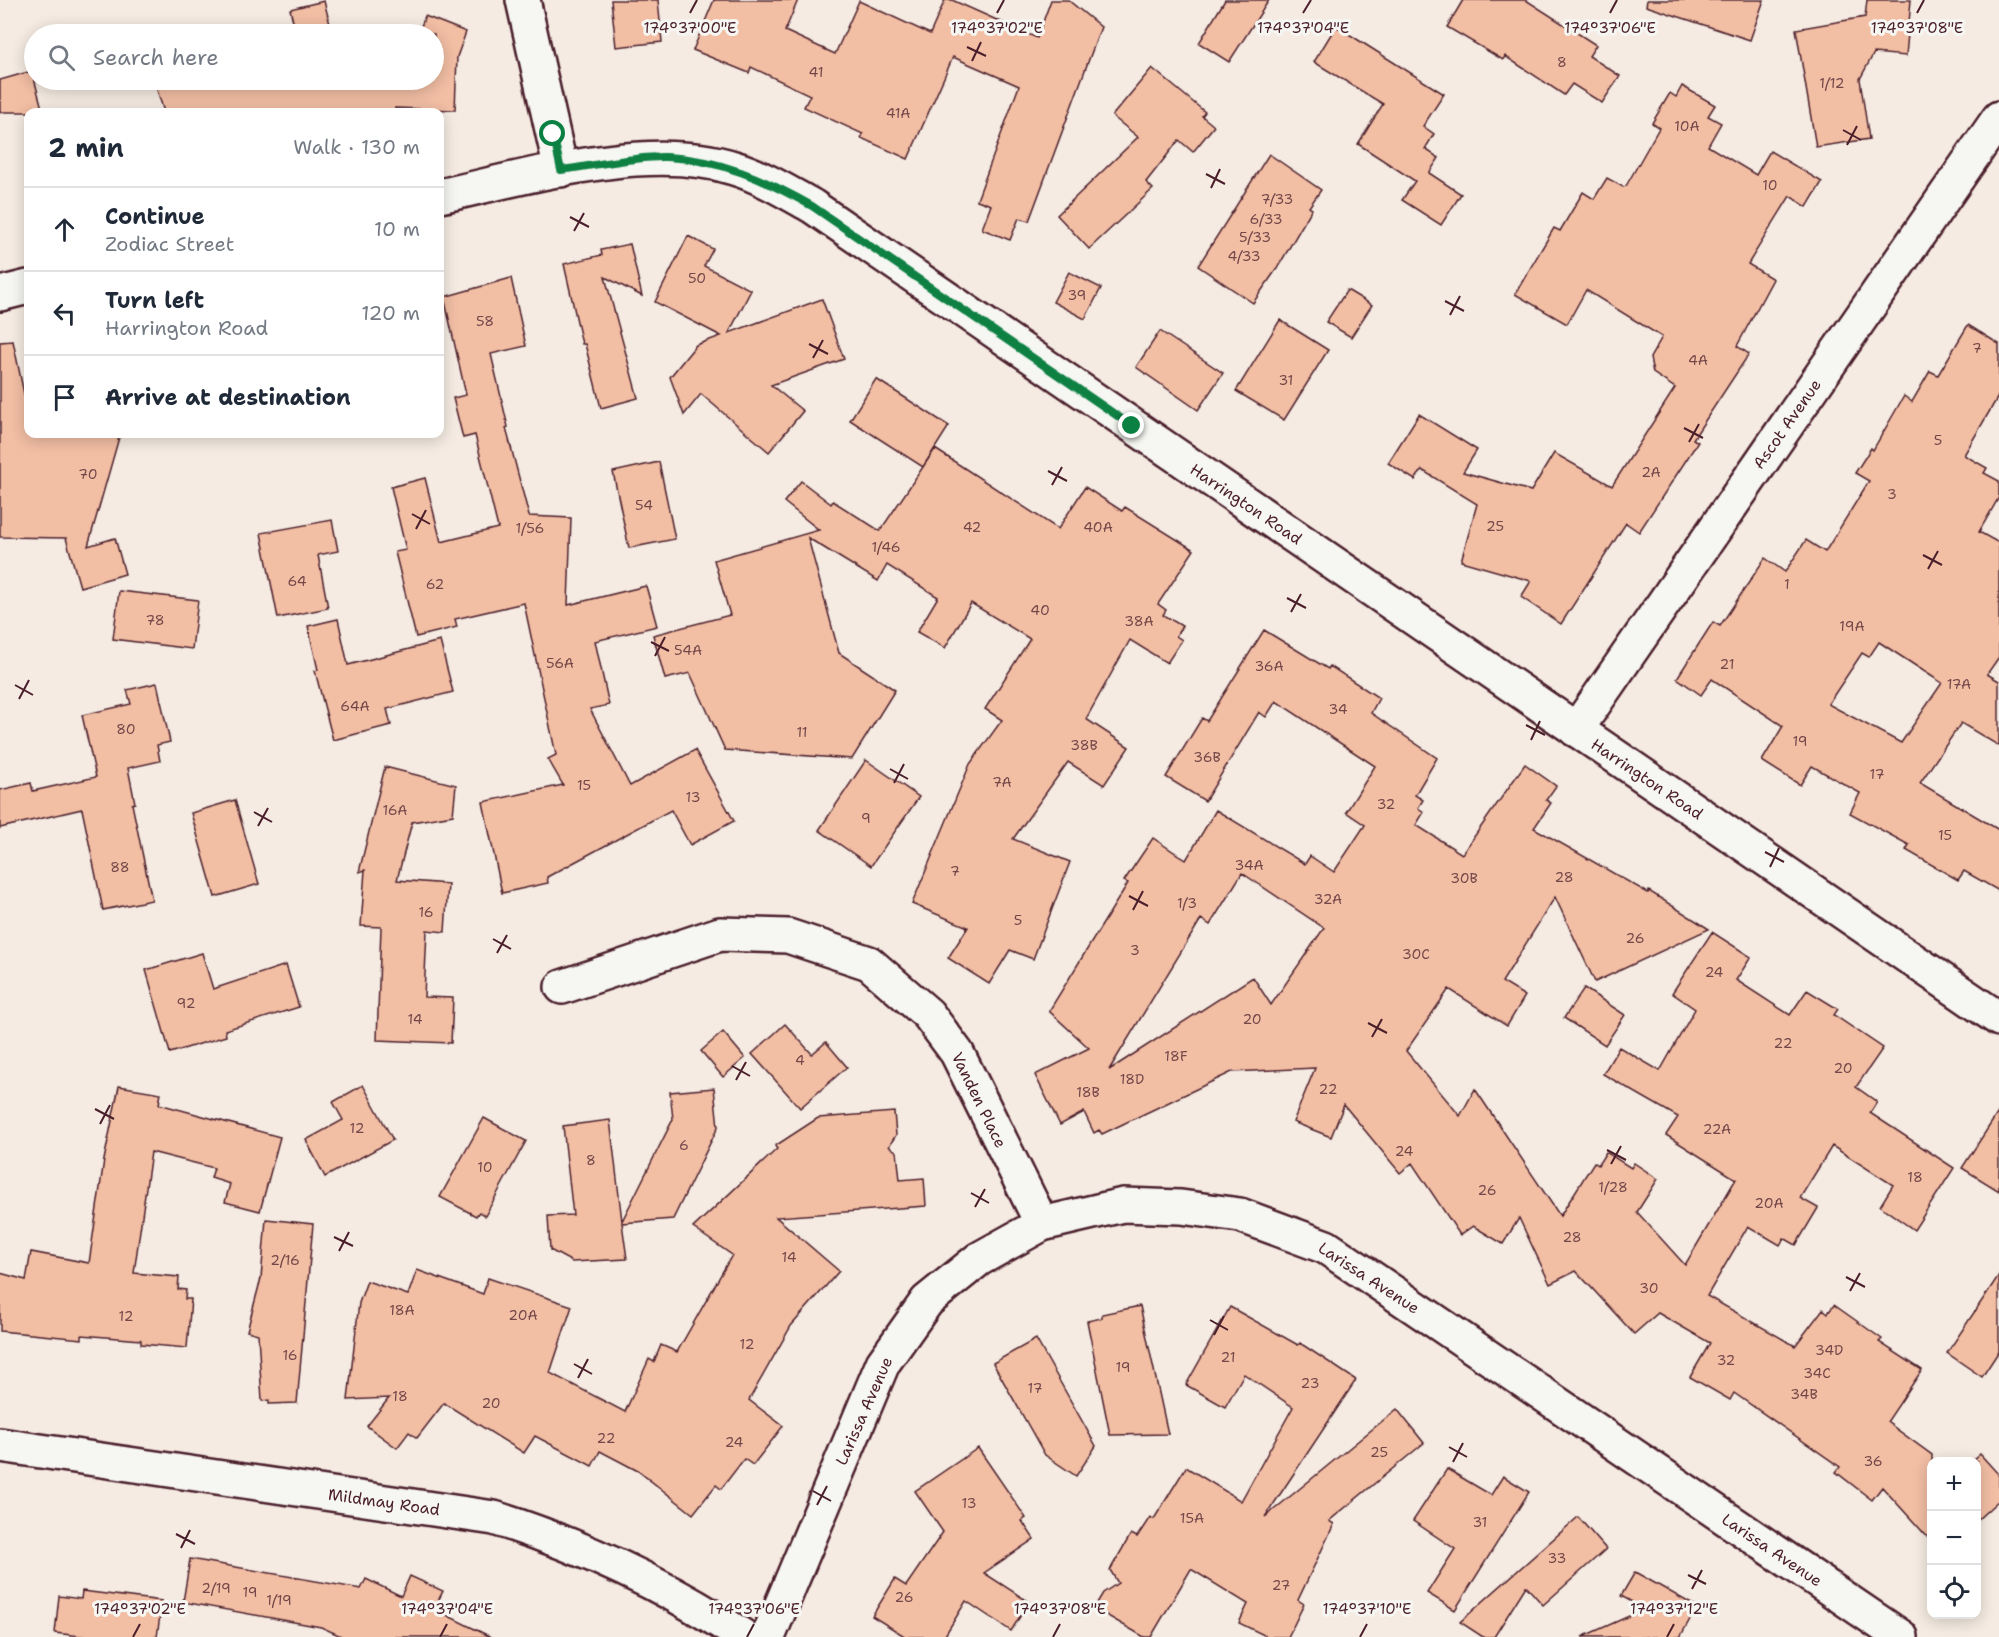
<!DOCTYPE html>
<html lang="en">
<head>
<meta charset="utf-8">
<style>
  :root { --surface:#fff; --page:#f2f2f3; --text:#1f2937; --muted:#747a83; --line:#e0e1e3 }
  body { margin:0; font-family:"Shantell Sans",sans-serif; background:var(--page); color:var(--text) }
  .controls { position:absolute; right:18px; bottom:18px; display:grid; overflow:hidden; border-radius:12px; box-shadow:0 3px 15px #0003 }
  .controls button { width:54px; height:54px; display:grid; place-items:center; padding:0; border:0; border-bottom:2px solid var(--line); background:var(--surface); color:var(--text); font:30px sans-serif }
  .stop { position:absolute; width:18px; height:18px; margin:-14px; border:4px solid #0b8043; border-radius:50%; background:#fff }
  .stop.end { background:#0b8043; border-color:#fff; box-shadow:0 2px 6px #0008 }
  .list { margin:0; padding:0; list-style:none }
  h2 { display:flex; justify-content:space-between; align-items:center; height:78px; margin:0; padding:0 24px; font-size:26px }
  h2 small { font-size:20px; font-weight:400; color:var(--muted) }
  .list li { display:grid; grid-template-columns:39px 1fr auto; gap:18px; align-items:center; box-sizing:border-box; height:84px; padding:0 24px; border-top:2px solid var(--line) }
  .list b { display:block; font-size:22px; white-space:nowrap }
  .list p { margin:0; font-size:20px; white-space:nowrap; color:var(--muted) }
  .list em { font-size:20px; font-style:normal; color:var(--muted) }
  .icon { flex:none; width:33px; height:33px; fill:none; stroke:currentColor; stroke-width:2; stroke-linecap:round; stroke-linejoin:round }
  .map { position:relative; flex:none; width:1999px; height:1637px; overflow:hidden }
  .search { position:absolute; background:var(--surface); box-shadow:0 3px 15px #0003; left:24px; top:24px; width:420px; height:66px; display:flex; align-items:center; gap:15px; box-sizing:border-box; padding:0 21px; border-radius:33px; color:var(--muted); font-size:22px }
  .panel { position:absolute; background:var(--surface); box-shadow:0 3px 15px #0003; left:24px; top:108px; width:420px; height:330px; border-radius:12px }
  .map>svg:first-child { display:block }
</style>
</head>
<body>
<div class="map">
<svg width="1999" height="1637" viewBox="0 0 1999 1637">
  <rect width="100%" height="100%" fill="#f5ebe2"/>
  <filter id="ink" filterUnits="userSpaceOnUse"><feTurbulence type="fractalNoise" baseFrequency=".0167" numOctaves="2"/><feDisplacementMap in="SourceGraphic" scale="12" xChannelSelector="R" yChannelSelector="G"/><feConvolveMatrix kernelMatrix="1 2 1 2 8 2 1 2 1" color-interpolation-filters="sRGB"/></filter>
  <g filter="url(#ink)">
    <!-- building -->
    <g fill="#f2bea4" stroke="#4a1f2b" stroke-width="1.5" fill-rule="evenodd">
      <path d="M611,0h47l4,42 -46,5z"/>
      <path d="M714,0h84l-13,31 50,23 24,-53 71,33 15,-34h7l85,38 14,-38h17l33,27 -72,194 -10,-3 -9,22 -28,-11 9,-24 -14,-5 42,-114 -66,-29 -45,102 -47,-21 2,-4 -59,-27 6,-12 -59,-28 -2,6 -56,-23z"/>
      <path d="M1225,0h44l-40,62 -30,-19z"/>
      <path d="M1463,0h63l70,45 -7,11 31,20 -18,27 -30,-19 -8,11 -59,-39 -2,4 -56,-33z"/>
      <path d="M1647,0h117l-14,40 -104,-34z"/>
      <path d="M1867,0h44l-5,56 -32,-3 -14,26 9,60 -53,8 -20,-118 69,-12z"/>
      <path d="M324,1l8,31 -36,2 -6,-25z"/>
      <path d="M425,16l41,16 -9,25 -2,53 -60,-2 1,4h-232l-10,-32h280v-46h-16z"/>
      <path d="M1336,26l108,68 -21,32 11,8 -9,15 14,9 -10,15 32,21 -20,31 -39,-25 13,-19 -57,-37 25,-40 -69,-42z"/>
      <path d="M1152,68l53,44 -3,4 12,10 -21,26 -14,-12 -33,42 7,7 -64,60 -32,-34 81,-78 -26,-21z"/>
      <path d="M32,71l11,41h-43v-32z"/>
      <path d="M1682,86l33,19 -7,11 13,7 -13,23 48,29 14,-24 52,31 -15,25 -17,-11 -42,68 25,15 -36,67 12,8 -56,85 5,3 -59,90 -13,-9 -65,101 -40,-27 10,-16 -70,-20 16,-57 -55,-34 -7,10 -27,-17 31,-49 58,36 -14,22 68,19 23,-38 58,33 63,-98 -22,-15 -3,-15 12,-21 -76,-47 -19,34 -52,-30 39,-66 6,3 23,-39 11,7 13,-21 16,9 3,-1 33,-58 -7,-5 18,-30 6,4z"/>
      <path d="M1269,154l52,36 -12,17 3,2 -34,58 -25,36 -55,-37z"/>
      <path d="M688,236l25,13 -9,17 47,24 -22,43 93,-34 22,60 -73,26 32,26 -34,41 -68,-58 -17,21 -14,-38 26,-32 25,-9 -66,-34z"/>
      <path d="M630,244l12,52 -37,-19 33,121 -37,10 -16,-64h-3l-18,-80 38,-9 -1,-5z"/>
      <path d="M1069,272l32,16 -16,31 -32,-17z"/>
      <path d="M511,278l15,68 -35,8 17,73 -2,1 23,88 42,2 -3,87 78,-19 11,40 -62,15 14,64 -19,4 40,77 65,-36 39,71 -44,24 -19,-35 -124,67 1,6 -46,10 -19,-91 80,-17 -15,-26 8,-4 -32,-152 -69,16 2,8 -41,10 -21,-85 11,-2 -15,-63 34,-9 16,64 57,-14 -23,-93 -12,3 -10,-40 13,-3 -22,-98z"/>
      <path d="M1347,290l25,15 -21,32 -25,-15z"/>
      <path d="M1280,320l48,30 -44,70 -48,-29z"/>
      <path d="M1968,325l31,19v51l-35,60 23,13 -3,5 15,8v16l-20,35 20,11v114l-12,17 12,7v65l-38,-23 -41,60 79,47v61l-35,-20 -6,9 -52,-30 3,-5 -59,-32 10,-20 -48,-27 -12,19 -38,-24 21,-35 -71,-47 -11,16 -24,-17 36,-56 7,4 45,-68 20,14 21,-32 19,12 44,-71 -14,-8 16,-25 2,2 31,-54 8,6 18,-31 8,4zM1879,642l63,41 -41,60 -73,-39 34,-51 7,4z"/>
      <path d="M1160,331l63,42 -25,37 -62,-43z"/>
      <path d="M13,341l15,72v21h92l-32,112 27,-8 10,36 -45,13 -14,-49 -66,-1v-195z"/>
      <path d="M876,379l73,47 -26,41 -73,-47z"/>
      <path d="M935,449l123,80 27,-42 37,24 3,-4 69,43 -36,54 8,6 -3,5 19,11 -6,10 6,4 -15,23 -37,-23 -44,79 43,28 -25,38 -36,-23 -55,77 57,23 -37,97 -23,-9 -21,34 -41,-26 20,-31 -56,-23 58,-140 32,-44 -17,-11 45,-70 -59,-36 -26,45 -28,-16 21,-35 -51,-32 -9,16 -70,-43 31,115 56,37 -43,69 -127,-9 -35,-77 -25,6 -12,-44 77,-20 -16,-55 105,-30 -35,-28 17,-21 30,23 2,-3 47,30z"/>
      <path d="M659,462l16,77 -46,9 -16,-76z"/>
      <path d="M332,520l6,31 -20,4 10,53 -50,10 -17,-85z"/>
      <path d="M119,591l79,9 -6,49 -79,-10z"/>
      <path d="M338,619l10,46 92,-24 13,51 -66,17 4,16 -58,15 -18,-69 3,-1 -10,-44z"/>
      <path d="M1264,630l64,39 2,-3 49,32 -8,15 66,45 -22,37 8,5 -5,8 6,4 -8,13 46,29 63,-90 31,22 -10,14 5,3 -17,25 114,65 1,-2 60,38 -114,53 -40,-85 -53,85 23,14 -18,30 -58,-37 -43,62 54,65 15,-27 85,127 34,-54 4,3 8,-13 25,16 3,-5 24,16 -21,33 48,53 51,-86 -70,-44 12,-18 -75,-43 16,-27 41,24 35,-62 -23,-16 40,-61 39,25 -15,23 54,35 17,-25 31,19 -4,6 49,33 -27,39 21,15 -7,11 84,55 -40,62 -34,-24 13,-21 -61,-39 -32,52 18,10 -22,37 -12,-7 -4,7 -32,-19 -41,70 88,50 28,-37 5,4 6,-8 48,34 -3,3 43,28 -35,52 45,33v87l-50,-55 -10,13 -36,-28 4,-5 -106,-74 -4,7 -40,-23 20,-34 -52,-30 -24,21 -58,-63 -26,13 -31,-66 -16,26 -30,-18 -13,9 -48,-72 -12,10 -56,-68 -13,32 -38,-15 22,-54 -83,4 -130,62 -3,-4 -5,3 -10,-21 -24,13 -25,-50 54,-27 -40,-37 79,-128 -4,-2 29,-43 33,22 30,-50 89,54 5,-8 24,16 31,-47 -19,-13 29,-46 -99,-65 -10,16 -7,-5 -54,89 -39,-24 36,-59 5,3zM1242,873l82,55 -53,77 -18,-28 -144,93 92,-151 9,6z"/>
      <path d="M157,683l13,59 -13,3 3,16 -32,7 7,35 -3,1 20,96 -49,10 -21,-101 -82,19v-38l31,-7 2,8 63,-14 -14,-62 49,-11 -4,-14z"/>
      <path d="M866,760l53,37 -48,69 -52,-36z"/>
      <path d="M385,767l71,18 -3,30 -41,7 -15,58 51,4 -3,48 -18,-2 -3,67 29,1 -2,45 -74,-3 4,-113 -20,-1 4,-56 -6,2z"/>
      <path d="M235,800l24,84 -44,13 -24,-84z"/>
      <path d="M202,953l11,36 73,-24 13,42 -74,23 1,6 -56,17 -24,-83z"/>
      <path d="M1584,988l41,27 -20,30 -41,-27z"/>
      <path d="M785,1024l27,30 14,-12 21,25 -47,41 -48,-54z"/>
      <path d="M723,1032l22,26 -22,19 -22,-26z"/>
      <path d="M363,1085l30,55 -68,37 -19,-37 37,-20 -10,-18z"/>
      <path d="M119,1086l42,7 -2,11 121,33 -20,74 -35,-9 5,-18 -19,-6 3,-10 -63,-16 -17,121 45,4 -1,12 8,1 -1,9h6l-4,49 -46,-4v-4l-59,-5v4l-82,-8v-58l26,7 5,-28 58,11 15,-103z"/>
      <path d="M714,1088l4,39 -45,92 -51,4 5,36 -55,3 -22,-12 -2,-34 25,-1 -10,-89 47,-6 12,101 51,-102 -3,-27z"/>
      <path d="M1999,1111v80l-37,-23z"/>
      <path d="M894,1112l2,23 -7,11 8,6 3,28 24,-2 2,28 -150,11 63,54 -48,55 -42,74 34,26 -30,39 -9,-6 -23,30 -5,-4 -23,29 -55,-43 -38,-20 -8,15 -57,-30 -11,17 -80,-50 -27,35 -8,-6 -12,16 -30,-22 22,-28 -41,2 11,-97 8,-22 41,14 9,-25 66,24 5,-16 84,28 -22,67 75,39 24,-53 5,3 7,-17 16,7 55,-97 -39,-27 84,-79 -2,-3 43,-28z"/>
      <path d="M484,1118l42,23 -41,75 -6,-4 -3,4 -36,-19z"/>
      <path d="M266,1219l47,5 -16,179 -28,1v-4l-7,1 -4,-67 -11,-3 14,-53z"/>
      <path d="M1999,1275v76l-17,26 -35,-24z"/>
      <path d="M1140,1306l28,128 -58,1 -23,-114 15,-3v-4z"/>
      <path d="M1230,1307l68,38 2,-2 56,37 -91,137 132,-108 27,34 -95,78 5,3 -36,76 6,4 -16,33h-20l-29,-14 9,-19 -57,-35 -40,68h-7l-50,-29 9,-15 15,-10 -8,-13 21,-36 6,3 13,-20 4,2 32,-52 55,34 52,-94 -49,-33 -19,33 -39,-22z"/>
      <path d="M1036,1339l60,107 -20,30 -31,-21 -52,-92z"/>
      <path d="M978,1448l48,70 -4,3 12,18 -50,34 45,29 -18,29 -45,-30 -22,36h-38l-34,-21 23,-37 11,7 37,-54 -28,-41z"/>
      <path d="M1980,1454l19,21v25l-22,20v-59h-5z"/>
      <path d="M1447,1469l44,26 12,-19 26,16 -74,118 -28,-17 28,-44 -42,-28z"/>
      <path d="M1578,1517l28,32 -63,56 -17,-19 -32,51h-11l-23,-15z"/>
      <path d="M190,1559l171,30 5,-10 35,17 9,-20 33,15 -9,18 57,28h-148l-22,-10 -138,-25z"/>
      <path d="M1635,1572l62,35 -17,30h-98l63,-28 -24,-13z"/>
      <path d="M82,1591l80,10 -5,36h-69l-33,-4 4,-37 22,3z"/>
    </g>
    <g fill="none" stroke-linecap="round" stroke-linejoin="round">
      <!-- minor casing -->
      <g stroke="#4a1f2b" stroke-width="38">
        <g id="minor">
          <path d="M523,0l38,170"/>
          <path d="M440,196c86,-19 207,-55 294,-28 27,8 53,24 78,38l1187,813"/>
          <path d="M0,294l28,-7"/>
          <path d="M1576,730l423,-612"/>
          <path d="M562,987l158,-53 68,2 81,27 59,51 29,39 85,171"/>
          <path d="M0,1445l494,73c88,28 173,68 250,119"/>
          <path d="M768,1637l115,-274 44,-62 52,-42 63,-35 81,-19 58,2 59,8 86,32 575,390"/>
        </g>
      </g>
      <!-- minor -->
      <use href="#minor" stroke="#f6f6f2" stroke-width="33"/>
    </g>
  </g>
  <g fill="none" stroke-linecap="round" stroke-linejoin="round" filter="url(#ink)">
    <!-- route -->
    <path stroke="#0b8043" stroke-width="8" d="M553,134l8,36c32,-4 75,-14 105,-13 54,2 100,23 146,49l320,220"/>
  </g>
  <!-- ticks -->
  <path fill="none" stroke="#4a1f2b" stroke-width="2" d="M690,13l7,-13M997,13l7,-13M1303,13l8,-13M1610,13l7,-13M1917,13l7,-13M967,47l19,9M972,61l9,-19M1843,130l18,10M1847,145l10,-19M1206,174l19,10M1211,188l9,-19M570,217l19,10M574,231l10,-18M1445,301l19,10M1450,315l10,-19M809,344l19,10M813,358l10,-18M1684,428l19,10M1689,442l10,-18M1048,471l19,10M1052,485l10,-18M412,514l18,10M416,529l10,-19M1923,555l19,10M1928,569l10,-18M1287,598l19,10M1291,612l10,-18M651,642l18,9M655,656l10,-19M15,685l18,10M19,699l10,-19M1526,725l19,10M1531,740l9,-19M890,769l18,10M894,783l10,-19M254,812l18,10M258,826l10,-18M1765,852l19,10M1770,867l9,-19M1129,896l19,10M1133,910l10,-19M493,939l18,10M497,953l10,-18M1368,1023l19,10M1372,1037l10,-18M732,1066l18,10M736,1080l10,-18M95,1109l19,10M100,1124l10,-19M1607,1150l19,10M1611,1164l10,-18M971,1193l18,10M975,1207l10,-18M334,1237l19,9M339,1251l10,-19M1846,1277l19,10M1850,1291l10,-18M1210,1320l18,10M1214,1335l10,-19M574,1364l18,10M578,1378l10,-19M1449,1447l18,10M1453,1462l10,-19M813,1491l18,10M817,1505l10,-19M176,1534l19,10M181,1548l9,-18M1688,1575l18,9M1692,1589l10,-19M133,1637l7,-13M440,1637l7,-13M747,1637l7,-13M1053,1637l7,-13M1360,1637l7,-13M1667,1637l7,-13"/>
  <g text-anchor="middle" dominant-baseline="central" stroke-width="6" stroke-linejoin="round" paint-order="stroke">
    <!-- number labels -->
    <g font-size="14" fill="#744749">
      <text x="1562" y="62">8</text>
      <text x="816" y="72">41</text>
      <text x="1832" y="83">1/12</text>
      <text x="898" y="113">41A</text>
      <text x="1687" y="126">10A</text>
      <text x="1770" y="185">10</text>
      <text x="1277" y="199">7/33</text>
      <text x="1266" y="219">6/33</text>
      <text x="1255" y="237">5/33</text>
      <text x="1244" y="256">4/33</text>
      <text x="697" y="278">50</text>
      <text x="1077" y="295">39</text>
      <text x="485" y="321">58</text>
      <text x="1977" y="348">7</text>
      <text x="1698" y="360">4A</text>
      <text x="1286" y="380">31</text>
      <text x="1938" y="440">5</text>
      <text x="1651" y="472">2A</text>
      <text x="88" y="474">70</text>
      <text x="1892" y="494">3</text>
      <text x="644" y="505">54</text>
      <text x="1495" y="526">25</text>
      <text x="972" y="527">42</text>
      <text x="1098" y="527">40A</text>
      <text x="530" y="528">1/56</text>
      <text x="886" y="547">1/46</text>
      <text x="297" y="581">64</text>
      <text x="435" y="584">62</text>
      <text x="1787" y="584">1</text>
      <text x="1040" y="610">40</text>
      <text x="155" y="620">78</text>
      <text x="1139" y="621">38A</text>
      <text x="1852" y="626">19A</text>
      <text x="688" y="650">54A</text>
      <text x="560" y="663">56A</text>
      <text x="1727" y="664">21</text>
      <text x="1269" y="666">36A</text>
      <text x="1959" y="684">17A</text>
      <text x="355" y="706">64A</text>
      <text x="1338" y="709">34</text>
      <text x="126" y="729">80</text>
      <text x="802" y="732">11</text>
      <text x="1800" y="741">19</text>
      <text x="1084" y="745">38B</text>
      <text x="1207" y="757">36B</text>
      <text x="1877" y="774">17</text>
      <text x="1002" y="782">7A</text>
      <text x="584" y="785">15</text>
      <text x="693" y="797">13</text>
      <text x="1386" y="804">32</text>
      <text x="395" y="810">16A</text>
      <text x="866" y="818">9</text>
      <text x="1945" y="835">15</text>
      <text x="1249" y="865">34A</text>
      <text x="120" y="867">88</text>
      <text x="955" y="871">7</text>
      <text x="1564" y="877">28</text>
      <text x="1464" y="878">30B</text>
      <text x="1328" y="899">32A</text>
      <text x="1187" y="903">1/3</text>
      <text x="426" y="912">16</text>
      <text x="1018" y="920">5</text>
      <text x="1635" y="938">26</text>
      <text x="1135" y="950">3</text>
      <text x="1416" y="954">30C</text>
      <text x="1714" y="972">24</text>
      <text x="186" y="1003">92</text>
      <text x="415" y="1019">14</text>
      <text x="1252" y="1019">20</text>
      <text x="1783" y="1043">22</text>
      <text x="1176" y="1056">18F</text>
      <text x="800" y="1060">4</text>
      <text x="1843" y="1068">20</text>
      <text x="1132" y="1079">18D</text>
      <text x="1328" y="1089">22</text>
      <text x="1088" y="1092">18B</text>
      <text x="357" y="1128">12</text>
      <text x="1717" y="1129">22A</text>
      <text x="684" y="1145">6</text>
      <text x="1404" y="1151">24</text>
      <text x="591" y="1160">8</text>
      <text x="485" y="1167">10</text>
      <text x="1915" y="1177">18</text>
      <text x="1613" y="1187">1/28</text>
      <text x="1487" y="1190">26</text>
      <text x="1769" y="1203">20A</text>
      <text x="1572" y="1237">28</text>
      <text x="789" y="1257">14</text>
      <text x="285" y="1260">2/16</text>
      <text x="1649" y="1288">30</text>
      <text x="402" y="1310">18A</text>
      <text x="523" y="1315">20A</text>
      <text x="126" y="1316">12</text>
      <text x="747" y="1344">12</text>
      <text x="1829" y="1350">34D</text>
      <text x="290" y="1355">16</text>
      <text x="1228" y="1357">21</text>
      <text x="1726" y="1360">32</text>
      <text x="1123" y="1367">19</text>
      <text x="1817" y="1373">34C</text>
      <text x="1310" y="1383">23</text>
      <text x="1035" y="1388">17</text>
      <text x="1804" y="1394">34B</text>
      <text x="400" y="1396">18</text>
      <text x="491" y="1403">20</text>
      <text x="606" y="1438">22</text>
      <text x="734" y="1442">24</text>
      <text x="1379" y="1452">25</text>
      <text x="1873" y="1461">36</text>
      <text x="969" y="1503">13</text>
      <text x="1192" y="1518">15A</text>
      <text x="1480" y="1522">31</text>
      <text x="1557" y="1558">33</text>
      <text x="1281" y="1585">27</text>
      <text x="216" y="1588">2/19</text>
      <text x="250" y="1592">19</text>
      <text x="904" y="1597">26</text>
      <text x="279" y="1600">1/19</text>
    </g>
    <!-- street labels -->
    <g font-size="16" fill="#4a1f2b" stroke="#f6f6f2">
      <text transform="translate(1787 424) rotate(-55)">Ascot Avenue</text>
      <text transform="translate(1246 504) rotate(34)">Harrington Road</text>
      <text transform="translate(1647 779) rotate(34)">Harrington Road</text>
      <text transform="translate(979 1100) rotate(64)">Vanden Place</text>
      <text transform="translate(1369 1278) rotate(33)">Larissa Avenue</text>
      <text transform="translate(864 1411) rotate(-66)">Larissa Avenue</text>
      <text transform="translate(384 1502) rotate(8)">Mildmay Road</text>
      <text transform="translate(1772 1550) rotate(34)">Larissa Avenue</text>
    </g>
  </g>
  <g font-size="15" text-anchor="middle" fill="#4a1f2b" stroke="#f6f6f2" stroke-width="6" stroke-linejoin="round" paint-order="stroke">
    <text x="690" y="33">174°37'00"E</text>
    <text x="997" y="33">174°37'02"E</text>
    <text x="1303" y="33">174°37'04"E</text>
    <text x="1610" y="33">174°37'06"E</text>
    <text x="1917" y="33">174°37'08"E</text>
    <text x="140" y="1614">174°37'02"E</text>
    <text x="447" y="1614">174°37'04"E</text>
    <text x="754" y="1614">174°37'06"E</text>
    <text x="1060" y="1614">174°37'08"E</text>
    <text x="1367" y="1614">174°37'10"E</text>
    <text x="1674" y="1614">174°37'12"E</text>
  </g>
</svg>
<div class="controls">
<button>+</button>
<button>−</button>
<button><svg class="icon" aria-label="locate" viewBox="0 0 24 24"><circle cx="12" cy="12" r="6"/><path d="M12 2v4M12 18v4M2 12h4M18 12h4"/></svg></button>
</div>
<div class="stop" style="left:553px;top:134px"></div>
<div class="stop end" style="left:1132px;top:426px"></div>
<div class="search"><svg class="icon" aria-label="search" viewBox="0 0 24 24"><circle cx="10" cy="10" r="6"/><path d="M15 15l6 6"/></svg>Search here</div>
<section class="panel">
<h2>2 min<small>Walk · 130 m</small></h2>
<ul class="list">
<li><svg class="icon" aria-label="ahead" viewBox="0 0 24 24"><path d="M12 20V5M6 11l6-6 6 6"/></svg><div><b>Continue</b><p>Zodiac Street</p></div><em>10 m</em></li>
<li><svg class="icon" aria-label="left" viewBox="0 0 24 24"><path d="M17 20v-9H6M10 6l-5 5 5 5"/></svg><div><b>Turn left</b><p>Harrington Road</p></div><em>120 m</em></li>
<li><svg class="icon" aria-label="arrive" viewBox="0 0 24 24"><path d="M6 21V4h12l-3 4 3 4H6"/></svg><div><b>Arrive at destination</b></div></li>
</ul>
</section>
</div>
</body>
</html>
